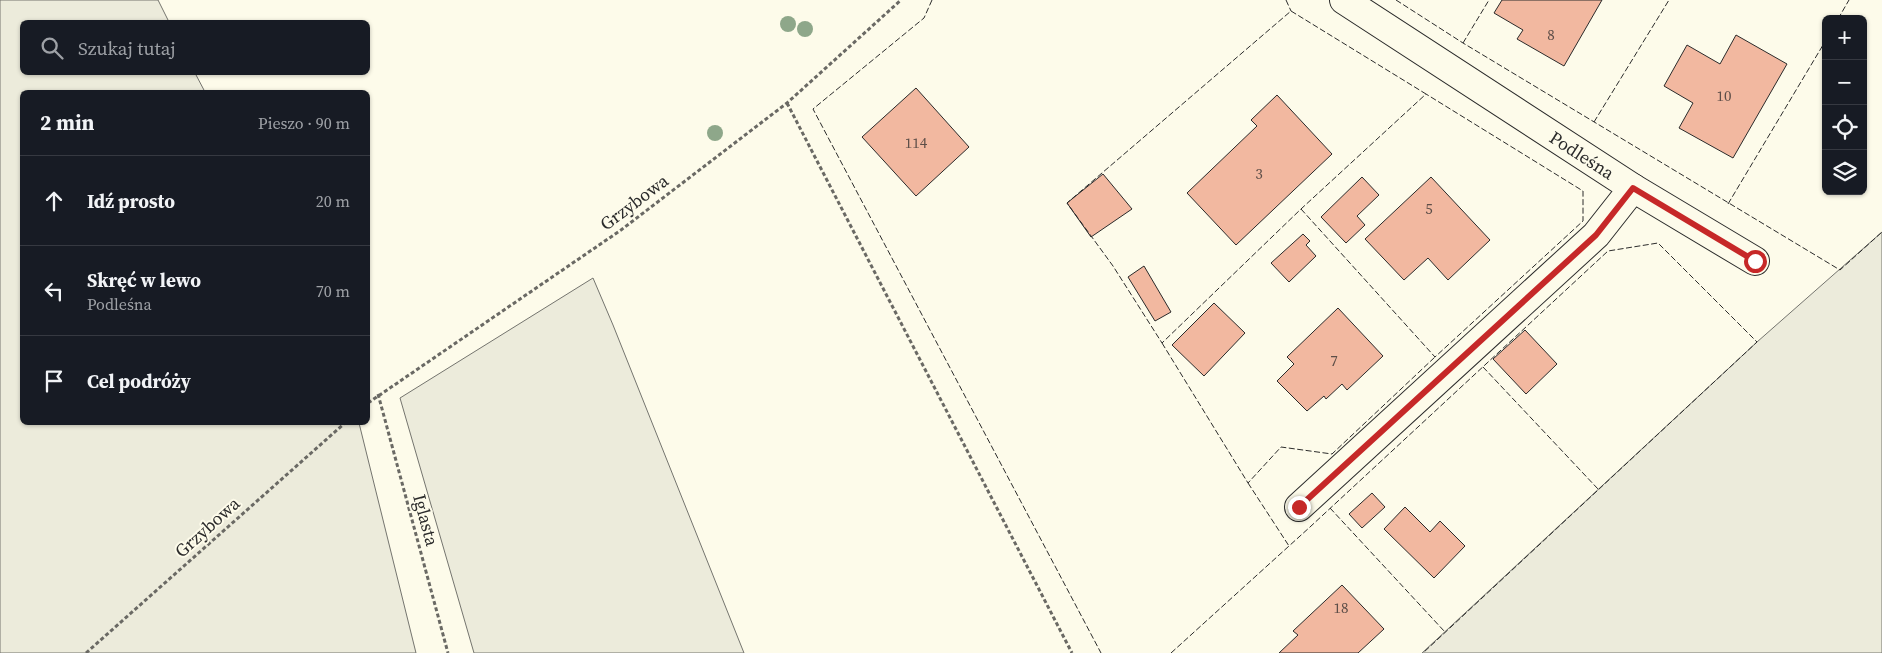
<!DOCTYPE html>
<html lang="pl">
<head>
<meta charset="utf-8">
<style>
  :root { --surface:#171b24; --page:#242831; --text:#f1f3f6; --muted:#9ea1a6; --line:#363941 }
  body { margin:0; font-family:"Source Serif 4",serif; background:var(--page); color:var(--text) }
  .controls { position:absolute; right:15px; top:15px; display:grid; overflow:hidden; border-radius:8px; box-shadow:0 1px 4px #0004 }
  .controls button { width:45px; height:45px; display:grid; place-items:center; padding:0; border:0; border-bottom:1px solid var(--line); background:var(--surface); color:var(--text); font:25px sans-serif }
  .stop { position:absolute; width:15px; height:15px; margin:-11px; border:4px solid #c62828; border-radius:50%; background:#fff }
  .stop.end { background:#c62828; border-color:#fff; box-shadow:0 1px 5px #0008 }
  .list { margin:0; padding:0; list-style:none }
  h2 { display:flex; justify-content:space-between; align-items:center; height:65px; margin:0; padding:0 20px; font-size:21px }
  h2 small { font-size:16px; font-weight:400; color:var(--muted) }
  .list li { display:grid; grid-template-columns:32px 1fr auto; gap:15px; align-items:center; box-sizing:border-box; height:90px; padding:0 20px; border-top:1px solid var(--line) }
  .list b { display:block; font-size:19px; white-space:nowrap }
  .list p { margin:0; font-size:16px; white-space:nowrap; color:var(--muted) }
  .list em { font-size:16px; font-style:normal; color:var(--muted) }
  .icon { flex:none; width:28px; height:28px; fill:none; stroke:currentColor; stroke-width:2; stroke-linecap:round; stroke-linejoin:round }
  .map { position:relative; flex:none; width:1882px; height:653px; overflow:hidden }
  .search { position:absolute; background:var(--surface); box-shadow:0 1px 4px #0004; left:20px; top:20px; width:350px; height:55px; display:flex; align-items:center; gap:12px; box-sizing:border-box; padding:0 18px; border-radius:8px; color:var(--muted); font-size:19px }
  .panel { position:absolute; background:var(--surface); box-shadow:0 1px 4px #0004; left:20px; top:90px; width:350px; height:335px; border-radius:8px }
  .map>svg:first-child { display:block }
</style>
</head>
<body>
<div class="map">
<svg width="1882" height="653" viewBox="0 0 1882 653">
  <rect width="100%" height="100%" fill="#fdfbea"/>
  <!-- green -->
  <g fill="#ecebdb" stroke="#74746e">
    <path d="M0,0h158l11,22h-147v50l173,1 10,19h-183v330l337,1 57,230h-416z"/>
    <path d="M1882,232v421h-460l335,-311z"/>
    <path d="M593,278l20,47 131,328h-270l-74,-255z"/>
  </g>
  <!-- building -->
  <g fill="#f2b8a0" stroke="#2b2b2b">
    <path d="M1502,0h100l-38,66 -47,-27 6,-9 -29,-17z"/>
    <path d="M1736,35l51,29 -54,94 -54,-30 14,-25 -29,-17 23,-41 33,19z"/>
    <path d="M916,88l53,59 -53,49 -54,-59z"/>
    <path d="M1277,95l55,59 -96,91 -49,-52 70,-67 -6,-6z"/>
    <path d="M1103,174l29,35 -41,28 -24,-34z"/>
    <path d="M1362,177l17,18 -22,21 8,9 -19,18 -25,-26z"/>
    <path d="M1431,177l59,63 -42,40 -20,-22 -24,22 -39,-41z"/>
    <path d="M1303,234l7,7 -4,4 10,11 -27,26 -18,-19z"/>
    <path d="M1144,266l27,46 -16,9 -27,-44z"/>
    <path d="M1214,303l31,30 -41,43 -32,-31z"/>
    <path d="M1338,308l45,48 -36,34 -5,-6 -16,15 -2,-3 -17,15 -30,-30 17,-17 -7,-7z"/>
    <path d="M1525,330l32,34 -31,30 -33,-35z"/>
    <path d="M1372,493l13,14 -23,21 -13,-14z"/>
    <path d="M1405,507l25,25 10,-11 25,25 -31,32 -50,-49z"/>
    <path d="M1342,585l42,44 -26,24h-79l19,-18 -5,-4z"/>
  </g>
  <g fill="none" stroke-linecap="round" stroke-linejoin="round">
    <!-- street casing -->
    <g stroke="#2b2b2b" stroke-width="30">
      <g id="street">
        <path d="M1633,188l122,73"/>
        <path d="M1299,507l297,-272 37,-47 -289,-188"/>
      </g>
    </g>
    <!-- path -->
    <g stroke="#6a6964" stroke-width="3" stroke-dasharray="4 2.5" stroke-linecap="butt">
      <path d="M787,103l285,550"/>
      <path d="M378,394l70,259"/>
      <path d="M368,403l253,-173 166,-127 114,-103"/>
      <path d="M86,653l260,-231"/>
    </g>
    <!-- street -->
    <use href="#street" stroke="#fdfbea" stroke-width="28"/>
    <!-- fence -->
    <g stroke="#2b2b2b" stroke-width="1" stroke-dasharray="6 2.5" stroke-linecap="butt">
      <path d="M932,0l-8,18 -111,91 288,544"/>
      <path d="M1286,0l5,11"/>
      <path d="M1396,0l67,43 377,227 42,-38"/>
      <path d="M1291,11l135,83 -125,115 -139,134 -49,-77 -46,-63z"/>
      <path d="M1838,19l11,-19"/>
      <path d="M1463,43l26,-43"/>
      <path d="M1594,122l75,-122"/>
      <path d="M1728,204l98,-164"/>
      <path d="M1301,209l134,148 148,-136v-30l-157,-97"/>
      <path d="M1162,343l86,140 33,-36 51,7 103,-97"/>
      <path d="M1483,367l115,122"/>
      <path d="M1248,483l41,63"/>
      <path d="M1330,508l115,124"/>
      <path d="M1171,653l139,-126 298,-276 50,-8 99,99 -334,311"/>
    </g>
  </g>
  <!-- trees -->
  <g fill="#8ea78a">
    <circle cx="788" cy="24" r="8"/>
    <circle cx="805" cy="29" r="8"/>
    <circle cx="715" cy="133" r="8"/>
  </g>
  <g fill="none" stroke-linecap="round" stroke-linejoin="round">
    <!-- route -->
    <path stroke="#c62828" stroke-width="6" d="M1299,507l297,-272 37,-47 122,73"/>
  </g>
  <g text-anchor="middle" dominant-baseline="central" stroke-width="4" stroke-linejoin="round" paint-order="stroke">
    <!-- number labels -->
    <g font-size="15" fill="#5d4e48">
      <text x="1551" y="34">8</text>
      <text x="1724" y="95">10</text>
      <text x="916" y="142">114</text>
      <text x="1259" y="173">3</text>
      <text x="1429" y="208">5</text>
      <text x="1334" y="360">7</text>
      <text x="1341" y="607">18</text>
    </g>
    <!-- street labels -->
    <g font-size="18" fill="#2b2b2b" stroke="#fdfbea">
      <text transform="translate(1582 155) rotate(33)">Podleśna</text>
      <text transform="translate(634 202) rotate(-37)">Grzybowa</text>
      <text transform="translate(426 520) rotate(75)">Iglasta</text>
      <text transform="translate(207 527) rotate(-42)">Grzybowa</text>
    </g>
  </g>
</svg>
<div class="controls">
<button>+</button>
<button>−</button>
<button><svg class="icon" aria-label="locate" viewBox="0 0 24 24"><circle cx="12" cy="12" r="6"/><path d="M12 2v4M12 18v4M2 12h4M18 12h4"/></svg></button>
<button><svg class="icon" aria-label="layers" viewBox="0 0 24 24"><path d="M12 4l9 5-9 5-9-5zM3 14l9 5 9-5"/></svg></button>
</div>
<div class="stop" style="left:1755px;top:261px"></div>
<div class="stop end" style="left:1299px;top:507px"></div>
<div class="search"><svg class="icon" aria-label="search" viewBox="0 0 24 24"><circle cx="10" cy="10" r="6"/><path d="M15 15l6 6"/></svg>Szukaj tutaj</div>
<section class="panel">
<h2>2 min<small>Pieszo · 90 m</small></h2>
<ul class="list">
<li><svg class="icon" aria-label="ahead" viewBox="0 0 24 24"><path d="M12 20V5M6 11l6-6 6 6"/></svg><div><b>Idź prosto</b></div><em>20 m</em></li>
<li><svg class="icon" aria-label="left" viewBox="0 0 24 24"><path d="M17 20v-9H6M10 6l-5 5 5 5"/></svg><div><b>Skręć w lewo</b><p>Podleśna</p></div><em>70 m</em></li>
<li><svg class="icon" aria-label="arrive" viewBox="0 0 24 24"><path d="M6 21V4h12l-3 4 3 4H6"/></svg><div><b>Cel podróży</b></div></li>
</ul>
</section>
</div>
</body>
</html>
